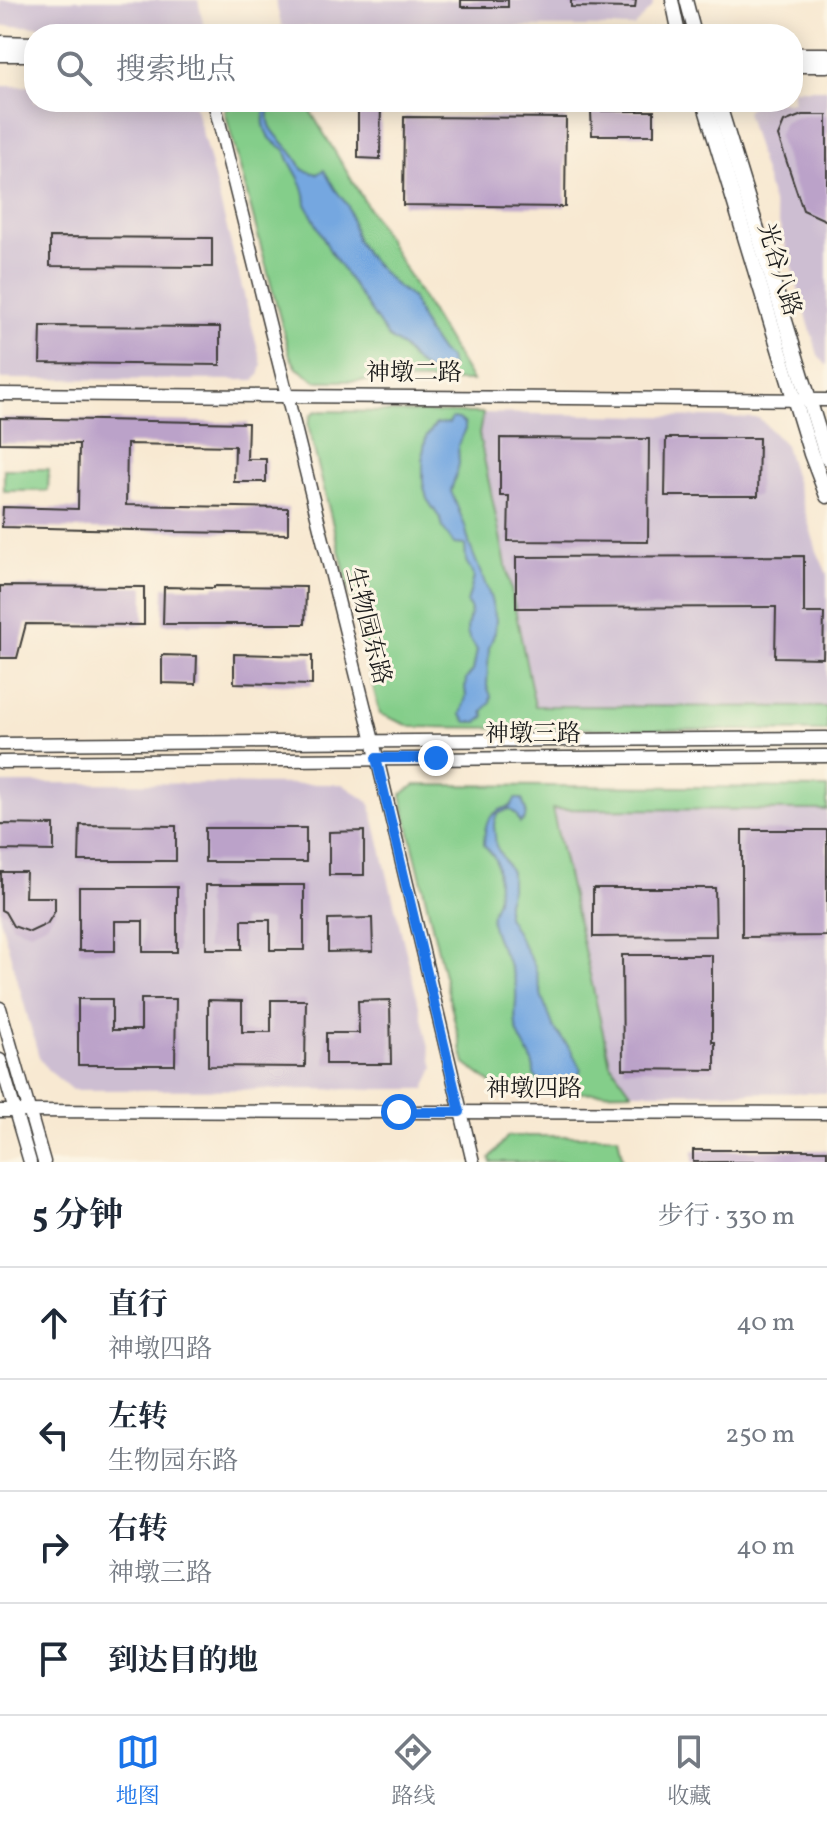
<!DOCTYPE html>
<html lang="zh">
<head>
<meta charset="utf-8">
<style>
  :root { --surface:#fff; --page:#f6f6f7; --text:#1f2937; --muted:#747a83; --line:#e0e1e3; --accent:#1a73e8 }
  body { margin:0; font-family:Vollkorn,"Noto Serif SC",serif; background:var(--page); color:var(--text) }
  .stop { position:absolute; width:24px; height:24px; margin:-18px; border:6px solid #1a73e8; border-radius:50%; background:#fff }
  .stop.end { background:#1a73e8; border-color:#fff; box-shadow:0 2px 8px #0008 }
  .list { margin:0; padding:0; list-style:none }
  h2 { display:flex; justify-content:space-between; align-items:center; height:104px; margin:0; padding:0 32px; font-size:34px }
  h2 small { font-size:26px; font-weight:400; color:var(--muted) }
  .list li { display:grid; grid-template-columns:52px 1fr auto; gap:24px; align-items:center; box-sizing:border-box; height:112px; padding:0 32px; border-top:2px solid var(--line) }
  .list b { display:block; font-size:30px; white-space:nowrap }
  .list p { margin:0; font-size:26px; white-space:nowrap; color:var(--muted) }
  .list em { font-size:26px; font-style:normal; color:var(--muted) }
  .icon { flex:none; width:44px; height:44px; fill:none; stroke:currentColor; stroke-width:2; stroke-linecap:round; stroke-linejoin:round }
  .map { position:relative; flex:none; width:827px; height:1162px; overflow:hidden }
  .search { position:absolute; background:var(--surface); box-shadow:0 4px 20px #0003; left:24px; right:24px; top:24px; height:88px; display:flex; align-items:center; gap:20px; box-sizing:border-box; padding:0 28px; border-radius:32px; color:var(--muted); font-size:30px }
  .sheet { height:552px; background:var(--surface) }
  nav { display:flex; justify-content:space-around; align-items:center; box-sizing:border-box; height:112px; border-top:2px solid var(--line); background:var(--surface); font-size:22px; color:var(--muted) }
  nav a { display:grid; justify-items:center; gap:4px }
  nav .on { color:var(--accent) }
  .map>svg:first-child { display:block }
</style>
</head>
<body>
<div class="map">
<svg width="827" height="1162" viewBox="0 0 827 1162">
  <rect width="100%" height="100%" fill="#fcf5e5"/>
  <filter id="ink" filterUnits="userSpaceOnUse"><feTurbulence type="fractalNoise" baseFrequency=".0125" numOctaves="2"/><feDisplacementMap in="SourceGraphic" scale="16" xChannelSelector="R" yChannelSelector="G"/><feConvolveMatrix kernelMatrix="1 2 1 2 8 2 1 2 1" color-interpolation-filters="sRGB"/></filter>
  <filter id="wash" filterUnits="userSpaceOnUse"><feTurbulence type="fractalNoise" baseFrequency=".006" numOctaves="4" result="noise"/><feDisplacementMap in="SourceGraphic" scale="32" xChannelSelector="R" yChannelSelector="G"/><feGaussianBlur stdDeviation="1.8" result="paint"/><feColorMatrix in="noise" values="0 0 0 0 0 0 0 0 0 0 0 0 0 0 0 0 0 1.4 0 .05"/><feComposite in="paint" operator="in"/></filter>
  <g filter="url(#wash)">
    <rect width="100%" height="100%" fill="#f8e9d2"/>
    <!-- industrial -->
    <g fill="#cdbed2">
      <path d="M0,0h198l6,27 -204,-1z"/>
      <path d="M275,0h377l1,6 -19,21h-352z"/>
      <path d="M0,86h34v16h155l7,6 66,257 -3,11 -5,4 -254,-1z"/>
      <path d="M793,89h34v277l-9,-11 -72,-243 8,-10h39z"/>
      <path d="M483,413l276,5 26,27 32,106 10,23v133l-292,-1 -56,-272z"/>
      <path d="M0,783l342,1 28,19 64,265 -9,21 -353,1 -25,-21 -8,-12 -39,-139z"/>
      <path d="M551,809l276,1v283l-196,-1 -21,-29z"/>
    </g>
    <!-- green -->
    <g fill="#84ce8a" stroke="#507553" stroke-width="2">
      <path d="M233,102h72l167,279h-156l-19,-13 -7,-12 -65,-245z"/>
      <path d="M316,411l167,2 -4,21 56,272 292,1v24l-415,-4 -32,-13 -72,-289 3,-10z"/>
      <path d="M4,469h45l-1,22h-44z"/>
      <path d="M415,785l412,3v22l-275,-1 58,254 21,29 -125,2 -41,-30 -64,-269z"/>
      <path d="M508,1136h110l5,26h-132l-1,-4z"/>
    </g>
    <!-- water -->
    <g fill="#74a7e0" stroke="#48627e" stroke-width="2">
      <path d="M267,102h4c-7,25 2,29 17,46 6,6 11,14 15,22l14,4 7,-4 11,19 13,17 9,35 11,16 25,26 19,15 15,34 14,20 8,6 2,10 -5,5 -12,2 -6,-3 -15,-12 -10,-12 -15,-11 -58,-86 -24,-47c0,-17 -8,-27 -16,-42 -2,-3 -3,-8 -5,-12 -1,-1 -8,-6 -10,-7 -14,-12 -13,-25 -8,-41z"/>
      <path d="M452,418l7,1 6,5v7l-7,14 1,19 -8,27 14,35 5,20 20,50 6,23 -1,13 -6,16 -2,38 4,10 -1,6 -7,10 2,4 -7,6h-11l-6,-7 5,-19 -1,-8 1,-9 7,-8 4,-21c-14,-21 -11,-16 -6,-40l-4,-7 7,-26 -8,-16 -1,-16 -11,-1 -11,-16 -2,-8 -14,-21 -4,-16v-30l3,-16 10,-13 13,-1z"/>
      <path d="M515,799h7l4,12 -1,8 -5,4 -4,-9 -7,-5 -11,5 -3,5 -1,6 2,21 15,26v17l-4,13v14l28,50 7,31 12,31 17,22 10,20 -6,10 -1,8h-12l-2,-5 -21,-3 -5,-5c1,-18 -12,-28 -17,-45 -5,-16 2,-32 -2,-48 -4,-21 -19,-36 -23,-57 -2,-10 1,-15 4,-23 3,-7 2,-36 -1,-43 -2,-5 -8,-10 -11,-14 0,-22 4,-33 27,-39z"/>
    </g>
    <g id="blocks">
      <!-- building -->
      <g fill="#bba2c9">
        <rect x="461" y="0" width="47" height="7"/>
        <path d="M571,0h65l-1,8 -64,-1z"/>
        <path d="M358,102h23l-1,57 -22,-1z"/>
        <path d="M591,111h63v24h-62z"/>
        <path d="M802,115h25v106l-24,-11 -25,-74 6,-14z"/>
        <path d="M404,117l162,1 -1,89 -162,-2z"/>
        <path d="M50,237l162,1v29l-162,-1z"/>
        <path d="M41,326l179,1v38l-180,-2z"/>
        <path d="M0,418l248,5 -1,36h19v23h-32l1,-36 -108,-2 -1,61 162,3v26l-112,-2v-1l-174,-4 1,-20 75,2 1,-65 -79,-1z"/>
        <path d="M500,438l149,1 -1,103 -140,-1 1,-45h-9z"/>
        <path d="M666,438h93l-1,58h-93z"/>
        <path d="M804,556v57h20l-1,45 -48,-1 1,-50 -260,1v-51z"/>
        <path d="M0,586l144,1v38l-118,-1 -9,34h-17z"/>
        <path d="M214,586l92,1 -1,37h-142l1,-37 50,1z"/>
        <path d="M234,654l78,2v29l-78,-2z"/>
        <path d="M162,655l35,1 -1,28 -34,-1z"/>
        <path d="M0,824l54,1v26l-54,-1z"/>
        <path d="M80,825l96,1v35h-97z"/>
        <rect x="205" y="828" width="101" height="34"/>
        <path d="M742,830h85v106l-85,1z"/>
        <path d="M364,831v44h-35v-43z"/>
        <path d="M1,872h25l-1,25h30v14l-8,13 -17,8 -17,-6 -8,-14 -4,-2z"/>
        <path d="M206,885h98v65h-34v-30h-28v29h-36z"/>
        <path d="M79,887h98v65h-34v-31h-28v30h-36z"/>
        <path d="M593,888h122l1,48 -123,1z"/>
        <path d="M372,918l1,33 -45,1v-33z"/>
        <path d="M622,955h90v87h3v28l-92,-1z"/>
        <path d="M78,999h34v31h29v-31h35l-1,66h-97z"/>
        <path d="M208,1000l34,1v31h29v-32h35l-1,67 -97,-1z"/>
        <path d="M390,1000l1,64h-65v-31h33l-1,-32z"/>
        <rect x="693" y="1150" width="134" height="12"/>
      </g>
    </g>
  </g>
  <g filter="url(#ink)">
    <use href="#blocks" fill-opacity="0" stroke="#3d3b37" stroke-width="2"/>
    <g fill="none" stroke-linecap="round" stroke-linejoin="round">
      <!-- tertiary casing -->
      <g stroke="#3d3b37" stroke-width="15">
        <g id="tertiary">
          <path d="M672,0l7,34"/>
          <path d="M686,0l9,34"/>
          <path d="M214,102l159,639 100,421"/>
          <path d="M0,394l827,6"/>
          <path d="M0,744l827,-6"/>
          <path d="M0,762l827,-6"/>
          <path d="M0,1008l44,154"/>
          <path d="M0,1060l30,102"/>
          <path d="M0,1111l827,2"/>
        </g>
      </g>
      <!-- secondary casing -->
      <g stroke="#3d3b37" stroke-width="17">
        <g id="secondary">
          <path d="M0,43l34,1"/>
          <path d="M0,54h34"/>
          <path d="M793,55h34"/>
          <path d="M793,65h34"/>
          <path d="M704,102l107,352 16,42"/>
          <path d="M718,102l109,356"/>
        </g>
      </g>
      <!-- tertiary -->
      <use href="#tertiary" stroke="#fff" stroke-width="12"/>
      <!-- secondary -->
      <use href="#secondary" stroke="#fff" stroke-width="14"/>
    </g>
  </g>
  <g fill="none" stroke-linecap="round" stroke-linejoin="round" filter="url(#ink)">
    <!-- route -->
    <path stroke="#1a73e8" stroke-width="10" d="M399,1112h61l-84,-354h60"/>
  </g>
  <g text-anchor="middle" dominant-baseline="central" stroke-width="6" stroke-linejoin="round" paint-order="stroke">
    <!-- street labels -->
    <g font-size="24" fill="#1c1c1c" stroke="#fcf5e5">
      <text transform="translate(778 270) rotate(73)">光谷八路</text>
      <text x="414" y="374">神墩二路</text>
      <text transform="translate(367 626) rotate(76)">生物园东路</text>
      <text x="533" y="735">神墩三路</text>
      <text x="534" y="1090">神墩四路</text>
    </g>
  </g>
</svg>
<div class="stop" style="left:399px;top:1112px"></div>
<div class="stop end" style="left:436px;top:758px"></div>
<div class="search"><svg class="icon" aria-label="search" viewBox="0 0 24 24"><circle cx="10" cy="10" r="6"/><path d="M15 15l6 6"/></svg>搜索地点</div>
</div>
<section class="sheet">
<h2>5 分钟<small>步行 · 330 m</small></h2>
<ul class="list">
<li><svg class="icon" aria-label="ahead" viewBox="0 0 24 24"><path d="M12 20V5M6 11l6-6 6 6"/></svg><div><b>直行</b><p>神墩四路</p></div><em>40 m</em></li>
<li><svg class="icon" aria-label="left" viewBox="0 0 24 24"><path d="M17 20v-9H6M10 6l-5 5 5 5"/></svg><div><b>左转</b><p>生物园东路</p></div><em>250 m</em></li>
<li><svg class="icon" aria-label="right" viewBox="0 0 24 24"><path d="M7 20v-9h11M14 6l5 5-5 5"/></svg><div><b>右转</b><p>神墩三路</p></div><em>40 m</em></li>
<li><svg class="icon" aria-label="arrive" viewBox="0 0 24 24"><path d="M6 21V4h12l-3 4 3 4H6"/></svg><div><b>到达目的地</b></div></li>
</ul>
</section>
<nav>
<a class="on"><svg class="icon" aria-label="map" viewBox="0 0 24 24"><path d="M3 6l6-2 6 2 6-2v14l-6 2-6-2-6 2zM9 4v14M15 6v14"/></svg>地图</a>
<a><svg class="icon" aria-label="directions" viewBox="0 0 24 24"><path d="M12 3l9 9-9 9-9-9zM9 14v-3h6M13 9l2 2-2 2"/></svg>路线</a>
<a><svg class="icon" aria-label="saved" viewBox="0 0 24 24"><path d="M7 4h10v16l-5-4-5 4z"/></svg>收藏</a>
</nav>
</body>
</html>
